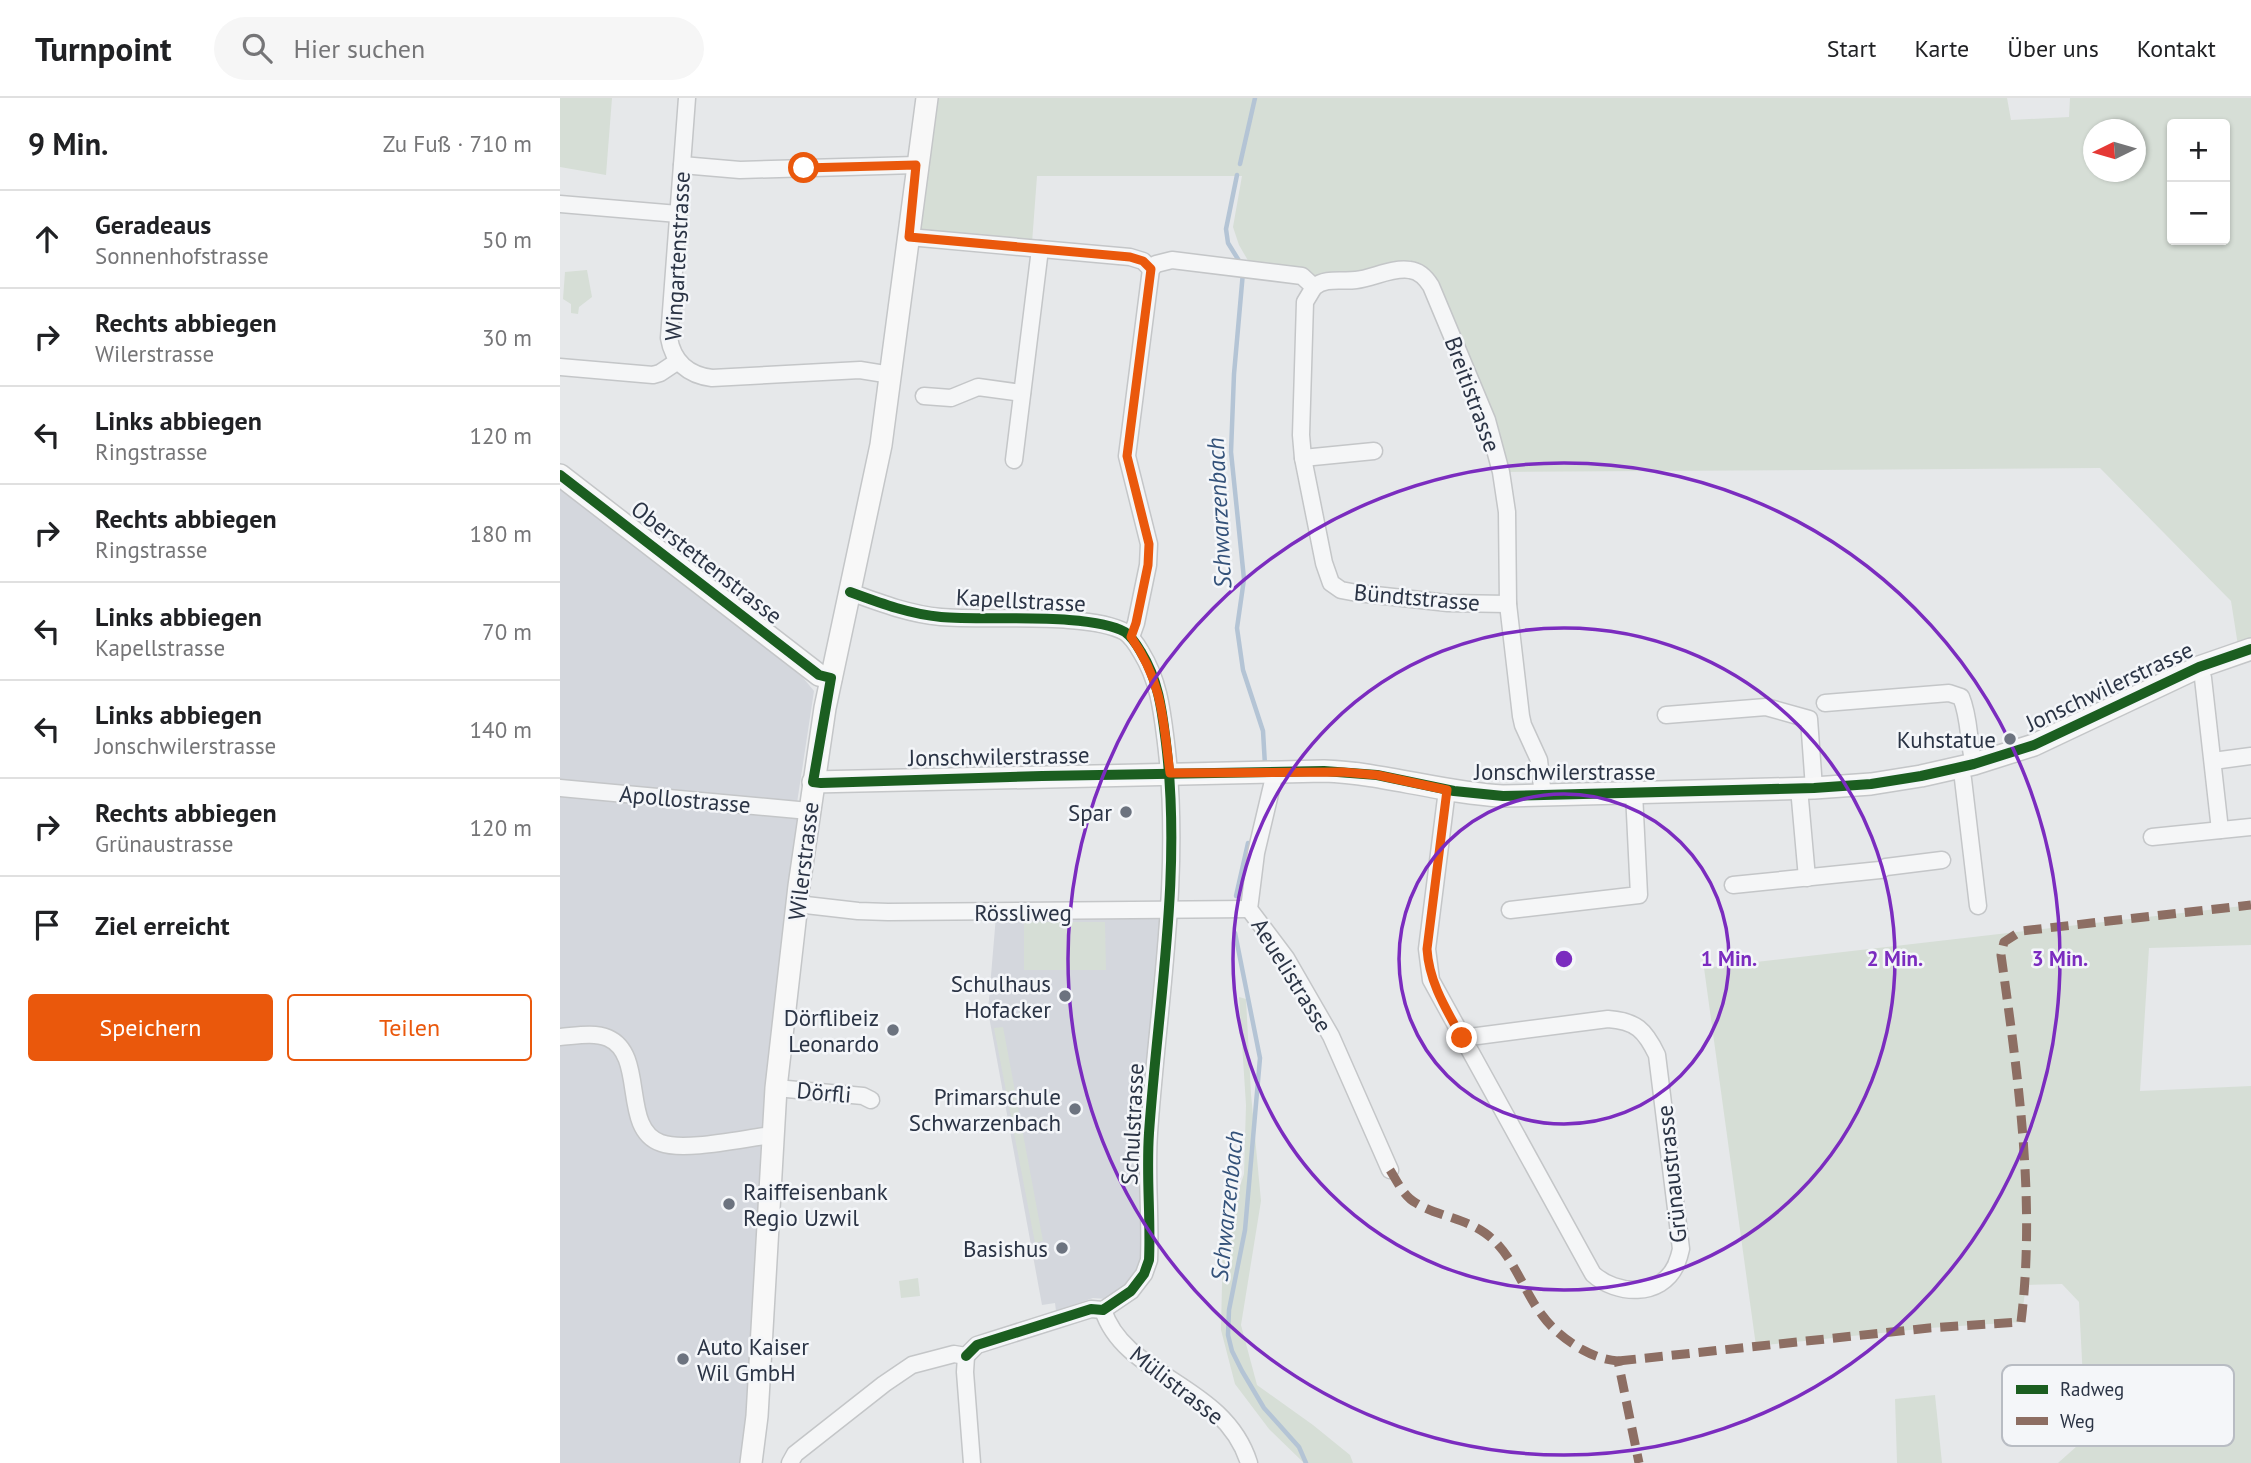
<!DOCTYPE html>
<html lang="de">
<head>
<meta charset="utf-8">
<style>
  :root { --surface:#fff; --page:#f6f6f6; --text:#202124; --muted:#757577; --line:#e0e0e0; --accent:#ea580c }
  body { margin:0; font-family:"PT Sans",sans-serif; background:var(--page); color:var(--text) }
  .controls { position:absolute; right:21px; top:21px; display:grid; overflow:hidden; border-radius:7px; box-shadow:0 2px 5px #0004 }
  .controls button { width:63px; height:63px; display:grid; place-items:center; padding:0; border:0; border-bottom:2px solid var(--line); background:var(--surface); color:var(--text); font:35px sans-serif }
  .compass { position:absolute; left:1523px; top:21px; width:63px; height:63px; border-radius:50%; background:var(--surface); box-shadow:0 2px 5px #0004; rotate:265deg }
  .stop { position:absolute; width:21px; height:21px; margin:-16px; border:5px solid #ea580c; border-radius:50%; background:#fff }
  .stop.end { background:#ea580c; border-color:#fff; box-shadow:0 2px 7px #0008 }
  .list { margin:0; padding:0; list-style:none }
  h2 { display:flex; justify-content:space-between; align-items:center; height:91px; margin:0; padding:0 28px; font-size:30px }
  h2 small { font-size:23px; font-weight:400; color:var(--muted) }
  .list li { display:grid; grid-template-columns:46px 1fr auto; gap:21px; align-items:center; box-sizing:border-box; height:98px; padding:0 28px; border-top:2px solid var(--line) }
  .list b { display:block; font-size:26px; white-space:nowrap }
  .list p { margin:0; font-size:23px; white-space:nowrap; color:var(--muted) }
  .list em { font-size:23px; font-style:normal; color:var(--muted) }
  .actions { display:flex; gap:14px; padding:21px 28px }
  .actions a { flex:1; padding:16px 0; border:2px solid var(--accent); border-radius:7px; text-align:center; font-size:24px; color:var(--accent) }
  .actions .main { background:var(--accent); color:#fff }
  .icon { flex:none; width:38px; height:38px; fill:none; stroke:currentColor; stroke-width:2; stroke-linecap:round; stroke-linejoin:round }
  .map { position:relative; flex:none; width:1691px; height:1365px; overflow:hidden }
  header { display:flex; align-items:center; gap:42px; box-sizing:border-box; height:98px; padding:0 35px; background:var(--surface); border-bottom:2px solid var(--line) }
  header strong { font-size:33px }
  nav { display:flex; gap:38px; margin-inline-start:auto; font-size:24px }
  .search { width:490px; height:63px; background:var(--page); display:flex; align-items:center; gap:18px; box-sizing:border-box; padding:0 24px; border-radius:38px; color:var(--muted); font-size:26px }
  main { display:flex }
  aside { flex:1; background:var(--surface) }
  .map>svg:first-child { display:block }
</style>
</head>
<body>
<header>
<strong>Turnpoint</strong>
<div class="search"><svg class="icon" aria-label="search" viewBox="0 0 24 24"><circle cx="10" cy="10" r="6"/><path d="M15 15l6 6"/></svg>Hier suchen</div>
<nav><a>Start</a><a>Karte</a><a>Über uns</a><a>Kontakt</a></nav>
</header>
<main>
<aside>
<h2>9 Min.<small>Zu Fuß · 710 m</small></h2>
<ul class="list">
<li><svg class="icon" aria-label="ahead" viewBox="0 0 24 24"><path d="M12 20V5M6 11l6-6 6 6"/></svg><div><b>Geradeaus</b><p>Sonnenhofstrasse</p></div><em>50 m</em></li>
<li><svg class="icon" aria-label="right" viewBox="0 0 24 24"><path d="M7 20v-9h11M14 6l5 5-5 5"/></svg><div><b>Rechts abbiegen</b><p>Wilerstrasse</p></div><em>30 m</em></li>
<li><svg class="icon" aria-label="left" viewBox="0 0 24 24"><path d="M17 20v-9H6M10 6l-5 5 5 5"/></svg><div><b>Links abbiegen</b><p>Ringstrasse</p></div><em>120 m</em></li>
<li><svg class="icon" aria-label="right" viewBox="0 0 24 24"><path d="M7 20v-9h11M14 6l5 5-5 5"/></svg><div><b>Rechts abbiegen</b><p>Ringstrasse</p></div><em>180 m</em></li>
<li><svg class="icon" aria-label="left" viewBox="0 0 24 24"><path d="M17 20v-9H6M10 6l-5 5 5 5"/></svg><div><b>Links abbiegen</b><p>Kapellstrasse</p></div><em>70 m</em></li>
<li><svg class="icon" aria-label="left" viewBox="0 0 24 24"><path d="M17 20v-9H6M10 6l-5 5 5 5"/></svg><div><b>Links abbiegen</b><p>Jonschwilerstrasse</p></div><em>140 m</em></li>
<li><svg class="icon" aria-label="right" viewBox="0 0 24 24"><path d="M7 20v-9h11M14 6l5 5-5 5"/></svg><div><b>Rechts abbiegen</b><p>Grünaustrasse</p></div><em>120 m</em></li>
<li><svg class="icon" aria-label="arrive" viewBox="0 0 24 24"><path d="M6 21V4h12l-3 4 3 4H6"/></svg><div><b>Ziel erreicht</b></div></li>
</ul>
<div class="actions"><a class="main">Speichern</a><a>Teilen</a></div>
</aside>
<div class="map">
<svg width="1691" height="1365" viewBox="0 0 1691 1365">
  <rect width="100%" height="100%" fill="#e6e8ea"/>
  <!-- built -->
  <g fill="#d4d7dd">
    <path d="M0,387l235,183 19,23 -17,112 12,8 -58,652h-191z"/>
    <path d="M547,816l56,5 -20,335 -6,18 -13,17 -18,10 -13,-1 -37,13 -1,-8 -13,2 -54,-294 8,-95z"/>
  </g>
  <!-- green -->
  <g fill="#d6ded6" fill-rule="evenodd">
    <path d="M0,0h52l-6,77 -46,-8z"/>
    <path d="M375,0h1072l4,22 58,-3 1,-19h181v551l-12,3 -8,-51 -131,-133 -599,4 -81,-198 -108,3 -62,-13 -11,-19 -6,-18 9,-51h-205l-5,67 -110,-10 -4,-7zM1612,26h53v116h-53zM1534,32h42v42h-42z"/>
    <path d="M27,172l5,27 -13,10 -1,7 -7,-1v-9l-8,-5 2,-27z"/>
    <path d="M1691,807v40l-102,3 -9,143 111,-5v377h-193l28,-25 -7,-136 -17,-18 -36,1 -5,37 -92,6 -173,18 -52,-378z"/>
    <path d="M464,824h81l1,48h-82z"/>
    <path d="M679,899l7,2 5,95 10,107 -20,124 16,60 56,40 37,30 3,8h-49l-35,-34 -34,-45 -14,-54 2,-93 21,-63 2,-69z"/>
    <path d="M443,929l40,214 -8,2 -41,-215z"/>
    <path d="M358,1180l2,18 -19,2 -2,-17z"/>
    <path d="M1375,1297l7,68h-45l-2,-64z"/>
  </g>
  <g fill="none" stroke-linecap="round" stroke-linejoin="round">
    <!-- stream -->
    <g stroke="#b4c4d5" stroke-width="4.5">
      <path d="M680,66l15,-66"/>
      <path d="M677,77l-11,54 2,14 13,21"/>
      <path d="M683,174l-9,102 -3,78 13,127 -7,49 6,42 20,61 2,34"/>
      <path d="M676,798l12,-53"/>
      <path d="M675,835l25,125 -15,172 -16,80 -1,25 4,16 10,20 22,37 35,39 7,16"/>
    </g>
    <!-- street casing -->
    <g stroke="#c4c6c8" stroke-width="19">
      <g id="street">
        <path d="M127,0l-18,240c4,24 19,37 43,40l148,-8 31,5"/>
        <path d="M122,67l58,5 176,-5"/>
        <path d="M0,106l118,10"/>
        <path d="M349,139l221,20 13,4 8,8"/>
        <path d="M591,171l5,-5 16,-4 130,16 12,11c12,-10 28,-5 42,-7 17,-2 37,-13 54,-10 9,1 16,8 21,16l56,134 14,52 6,40 1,92 13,112 2,9 16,35 4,36"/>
        <path d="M754,189l-9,15 -4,133 2,23 21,105 7,20 10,7 16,3 91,10 60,1"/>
        <path d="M0,269l93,8 7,-2 18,-12"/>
        <path d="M364,298l27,2 27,-11 44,6"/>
        <path d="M743,360l71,-7"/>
        <path d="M454,362l26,-211"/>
        <path d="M290,494c30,11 59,22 91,25 44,4 149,-5 184,15 7,5 12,13 16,20 18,29 21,59 25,91 16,131 -8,260 -17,390 -3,43 2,85 0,127l-5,14 -13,17 -28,19 -12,-1 -114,36 -11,11"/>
        <path d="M571,539l5,-14 12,-58 1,-21 -22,-88 24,-187"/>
        <path d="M1639,569l4,11 17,152"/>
        <path d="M1265,605l124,-10 12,4c9,21 7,45 13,67"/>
        <path d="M1106,617l100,-8 43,12 5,69"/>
        <path d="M1653,663l38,-5"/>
        <path d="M1400,670l3,11 15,127"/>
        <path d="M713,673v10l-17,72 -7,56 37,49 45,78 59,134"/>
        <path d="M0,690l249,23"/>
        <path d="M1239,690l8,90"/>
        <path d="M887,692l-20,159 4,31 162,294c23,21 68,24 83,-9 2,-5 4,-11 5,-16l-24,-194c-12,-25 -21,-34 -49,-36l-146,19"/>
        <path d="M1592,739l99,-10"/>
        <path d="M1173,787l147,-15 6,-3 56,-7"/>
        <path d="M237,806l61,7 30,1 361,-3"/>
        <path d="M950,812l129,-15 -5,-102"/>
        <path d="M0,939c15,-1 34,-5 48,1 39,17 12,91 53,105 24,9 84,-5 112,-8"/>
        <path d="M216,990l87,8 8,4"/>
        <path d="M543,1212c22,68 121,73 146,153"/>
        <path d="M406,1258l-1,16 7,91"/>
        <path d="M230,1365l5,-9 89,-70 28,-19 42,-11 12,2"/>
      </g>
    </g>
    <!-- secondary casing -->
    <g stroke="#c4c6c8" stroke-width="24">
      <g id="secondary">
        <path d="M0,377l259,200 12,3"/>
        <path d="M253,684l511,-11c61,2 118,22 179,25l311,-8 57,-4 50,-8 53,-12 60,-19 165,-78 52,-18"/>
        <path d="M191,1365l6,-47 19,-328 23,-202 26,-178 56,-263 46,-347"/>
      </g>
    </g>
    <!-- street -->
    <use href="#street" stroke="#f5f6f7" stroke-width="16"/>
    <!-- secondary -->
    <use href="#secondary" stroke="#f8f8f8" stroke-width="21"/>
    <!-- quiet -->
    <g stroke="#8d6e63" stroke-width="9" stroke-dasharray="18 9" stroke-linecap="butt">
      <path d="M830,1072c7,11 14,27 26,33 21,13 48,15 69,30 28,20 37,56 57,82 11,15 25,26 41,35 11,6 22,10 35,11l21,102"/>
      <path d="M1058,1263l311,-33 92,-6c15,-122 -3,-246 -20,-367l3,-13 17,-11 230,-26"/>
    </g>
    <!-- cycleway casing -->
    <g stroke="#f4f6f9" stroke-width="15">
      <g id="cycleway">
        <path d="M0,377l259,200 12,3 -18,104 8,1 221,-7 282,-5 53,4 77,16 49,5 311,-8 57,-4 50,-8 53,-12 60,-19 165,-78 52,-18"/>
        <path d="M290,494c30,11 59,22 91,25 44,4 149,-5 184,15 7,5 12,13 16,20 18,29 21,59 25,91 16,131 -8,260 -17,390 -3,43 2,85 0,127l-5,14 -13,17 -28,19 -12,-1 -114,36 -11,11"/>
      </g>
    </g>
    <!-- cycleway -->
    <use href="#cycleway" stroke="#1b5e20" stroke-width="10"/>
  </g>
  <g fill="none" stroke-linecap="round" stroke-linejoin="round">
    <!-- route -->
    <path stroke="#ea580c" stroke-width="9" d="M244,70l112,-3 -7,72 221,20 13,4 8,8 -24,187 22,88 -1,21 -12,58 -5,14c32,46 32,83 39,136l172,-1 35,3 70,15 -20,159c2,33 19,60 35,89"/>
  </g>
  <!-- distance rings -->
  <g fill="none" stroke="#7b2cbf" stroke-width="3.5">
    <circle cx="1004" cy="861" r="165"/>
    <circle cx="1004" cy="861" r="331"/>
    <circle cx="1004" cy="861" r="496"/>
  </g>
  <!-- markers -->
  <g fill="#6c737f" stroke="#f4f6f9" stroke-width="2.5">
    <circle cx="1450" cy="641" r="7"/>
    <circle cx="566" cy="714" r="7"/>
    <circle cx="505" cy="898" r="7"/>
    <circle cx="333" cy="932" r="7"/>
    <circle cx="515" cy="1011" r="7"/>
    <circle cx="169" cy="1106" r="7"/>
    <circle cx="502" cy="1150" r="7"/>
    <circle cx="123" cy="1261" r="7"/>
  </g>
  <g text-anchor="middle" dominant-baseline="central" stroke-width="5" stroke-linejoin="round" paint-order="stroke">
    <!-- street labels -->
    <g font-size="23" fill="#2b3445" stroke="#f4f6f9">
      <text transform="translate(117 158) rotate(-87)">Wingartenstrasse</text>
      <text transform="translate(913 296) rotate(70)">Breitistrasse</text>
      <text transform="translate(147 464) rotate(38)">Oberstettenstrasse</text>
      <text transform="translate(857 499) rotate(5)">Bündtstrasse</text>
      <text transform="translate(461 502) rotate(3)">Kapellstrasse</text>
      <text transform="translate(1549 588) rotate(-25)">Jonschwilerstrasse</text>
      <text transform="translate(439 658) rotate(-1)">Jonschwilerstrasse</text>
      <text x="1005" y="673">Jonschwilerstrasse</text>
      <text transform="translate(125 701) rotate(5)">Apollostrasse</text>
      <text transform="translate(243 763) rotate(-83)">Wilerstrasse</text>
      <text x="463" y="814">Rössliweg</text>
      <text transform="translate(732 877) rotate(58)">Aeuelistrasse</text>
      <text transform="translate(264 994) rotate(5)">Dörfli</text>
      <text transform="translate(572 1026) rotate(-87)">Schulstrasse</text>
      <text transform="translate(1111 1076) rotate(-96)">Grünaustrasse</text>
      <text transform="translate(617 1287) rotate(38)">Mülistrasse</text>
    </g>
    <!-- poi labels -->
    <g font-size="23" fill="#2b3445" stroke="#f4f6f9" text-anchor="end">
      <text x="1436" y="641">Kuhstatue</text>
      <text x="552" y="714">Spar</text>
      <text x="491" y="885">Schulhaus<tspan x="491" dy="26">Hofacker</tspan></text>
      <text x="319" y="919">Dörflibeiz<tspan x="319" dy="26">Leonardo</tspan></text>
      <text x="501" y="998">Primarschule<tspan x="501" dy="26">Schwarzenbach</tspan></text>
      <text x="183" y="1093" text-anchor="start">Raiffeisenbank<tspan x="183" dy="26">Regio Uzwil</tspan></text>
      <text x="488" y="1150">Basishus</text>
      <text x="137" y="1248" text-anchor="start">Auto Kaiser<tspan x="137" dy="26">Wil GmbH</tspan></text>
    </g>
    <!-- water labels -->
    <g font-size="24" font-style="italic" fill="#34527a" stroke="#f4f6f9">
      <text transform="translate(659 415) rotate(-93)">Schwarzenbach</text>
      <text transform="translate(667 1108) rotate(-84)">Schwarzenbach</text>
    </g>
  </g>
  <!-- legend -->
  <rect x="1442" y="1267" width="232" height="81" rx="10" fill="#f4f6f9" stroke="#b8bcc3" stroke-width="2"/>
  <rect x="1456" y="1287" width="32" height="9" fill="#1b5e20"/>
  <rect x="1456" y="1319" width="32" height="8" fill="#8d6e63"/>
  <g font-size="19" fill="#2b3445">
    <text x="1500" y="1298">Radweg</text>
    <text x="1500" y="1330">Weg</text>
  </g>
  <circle cx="1004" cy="861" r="10" fill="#7b2cbf" stroke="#f4f6f9" stroke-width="3.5"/>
  <g font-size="21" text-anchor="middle" font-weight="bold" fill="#7b2cbf" stroke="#f4f6f9" stroke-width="5" stroke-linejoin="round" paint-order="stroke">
    <text x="1169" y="868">1 Min.</text>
    <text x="1335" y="868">2 Min.</text>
    <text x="1500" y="868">3 Min.</text>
  </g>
</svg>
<div class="controls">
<button>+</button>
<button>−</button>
</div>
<svg class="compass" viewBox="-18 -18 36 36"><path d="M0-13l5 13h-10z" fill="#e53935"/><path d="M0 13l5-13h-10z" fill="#757577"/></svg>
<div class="stop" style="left:244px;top:70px"></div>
<div class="stop end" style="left:902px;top:940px"></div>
</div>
</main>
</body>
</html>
